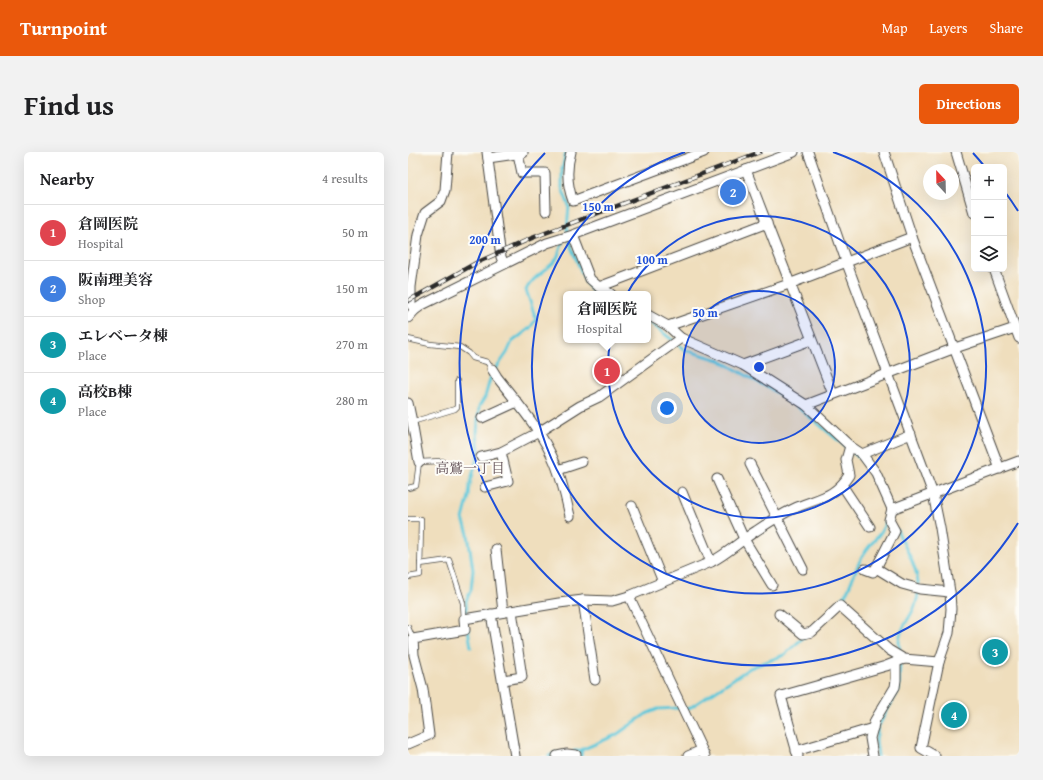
<!DOCTYPE html>
<html lang="en">
<head>
<meta charset="utf-8">
<style>
  :root { --surface:#fff; --page:#f2f2f2; --text:#202124; --muted:#757577; --line:#e0e0e0; --accent:#ea580c }
  body { margin:0; font-family:"Gentium Book Plus","Noto Serif JP",serif; background:var(--page); color:var(--text) }
  .controls { position:absolute; right:12px; top:12px; display:grid; overflow:hidden; border-radius:6px; box-shadow:0 4px 16px #0002 }
  .controls button { width:36px; height:36px; display:grid; place-items:center; padding:0; border:0; border-bottom:1px solid var(--line); background:var(--surface); color:var(--text); font:20px sans-serif }
  .compass { position:absolute; left:515px; top:12px; width:36px; height:36px; border-radius:50%; background:var(--surface); box-shadow:0 4px 16px #0002; rotate:338deg }
  .you { position:absolute; left:259px; top:256px; width:14px; height:14px; margin:-10px; border:3px solid #fff; border-radius:50%; background:#1a73e8; box-shadow:0 0 0 6px #1a73e833 }
  .badge { display:grid; place-items:center; width:26px; height:26px; border-radius:50%; background:var(--accent); color:#fff; font-size:13px; font-weight:700 }
  .pin { position:absolute; translate:-50% -50%; border:2px solid #fff; box-shadow:0 1px 4px #0006 }
  .popup { position:absolute; left:155px; top:139px; width:88px; height:52px; box-sizing:border-box; display:grid; place-content:center; border-radius:6px; background:var(--surface); filter:drop-shadow(0 1px 3px #0005); font-size:13px; white-space:nowrap; color:var(--muted) }
  .popup b { font-size:15px; color:var(--text) }
  .popup::after { content:''; position:absolute; left:50%; top:100%; margin-left:-8px; border:8px solid transparent; border-top-color:var(--surface) }
  .list { margin:0; padding:0; list-style:none }
  h2 { display:flex; justify-content:space-between; align-items:center; height:52px; margin:0; padding:0 16px; font-size:17px }
  h2 small { font-size:13px; font-weight:400; color:var(--muted) }
  .list li { display:grid; grid-template-columns:26px 1fr auto; gap:12px; align-items:center; box-sizing:border-box; height:56px; padding:0 16px; border-top:1px solid var(--line) }
  .list b { display:block; font-size:15px; white-space:nowrap }
  .list p { margin:0; font-size:13px; white-space:nowrap; color:var(--muted) }
  .list em { font-size:13px; font-style:normal; color:var(--muted) }
  .icon { flex:none; width:22px; height:22px; fill:none; stroke:currentColor; stroke-width:2; stroke-linecap:round; stroke-linejoin:round }
  .map { position:relative; flex:none; width:611px; height:604px; overflow:hidden; border-radius:6px }
  header { display:flex; align-items:center; gap:24px; box-sizing:border-box; height:56px; padding:0 20px; background:var(--accent); color:#fff }
  header strong { font-size:19px }
  nav { display:flex; gap:22px; margin-inline-start:auto; font-size:14px }
  .intro { display:flex; align-items:center; justify-content:space-between; box-sizing:border-box; height:96px; padding:0 24px }
  h1 { margin:0; font-size:28px }
  .button { padding:10px 18px; border-radius:6px; background:var(--accent); color:#fff; font-size:14px; font-weight:700 }
  main { display:flex; gap:24px; padding:0 24px }
  aside { flex:1; background:var(--surface); border-radius:6px; box-shadow:0 4px 16px #0002 }
  .map>svg:first-child { display:block }
</style>
</head>
<body>
<header>
<strong>Turnpoint</strong>
<nav><a>Map</a><a>Layers</a><a>Share</a></nav>
</header>
<div class="intro"><h1>Find us</h1><a class="button">Directions</a></div>
<main>
<aside>
<h2>Nearby<small>4 results</small></h2>
<ul class="list">
<li><span class="badge" style="background:#e0444e">1</span><div><b>倉岡医院</b><p>Hospital</p></div><em>50 m</em></li>
<li><span class="badge" style="background:#3f7fe0">2</span><div><b>阪南理美容</b><p>Shop</p></div><em>150 m</em></li>
<li><span class="badge" style="background:#0f9aa8">3</span><div><b>エレベータ棟</b><p>Place</p></div><em>270 m</em></li>
<li><span class="badge" style="background:#0f9aa8">4</span><div><b>高校B棟</b><p>Place</p></div><em>280 m</em></li>
</ul>
</aside>
<div class="map">
<svg width="611" height="604" viewBox="0 0 611 604">
  <rect width="100%" height="100%" fill="#fdfcf7"/>
  <filter id="ink" filterUnits="userSpaceOnUse"><feTurbulence type="fractalNoise" baseFrequency=".025" numOctaves="2"/><feDisplacementMap in="SourceGraphic" scale="8" xChannelSelector="R" yChannelSelector="G"/><feConvolveMatrix kernelMatrix="1 2 1 2 8 2 1 2 1" color-interpolation-filters="sRGB"/></filter>
  <filter id="wash" filterUnits="userSpaceOnUse"><feTurbulence type="fractalNoise" baseFrequency=".012" numOctaves="4" result="noise"/><feDisplacementMap in="SourceGraphic" scale="16" xChannelSelector="R" yChannelSelector="G"/><feGaussianBlur stdDeviation="0.9" result="paint"/><feColorMatrix in="noise" values="0 0 0 0 0 0 0 0 0 0 0 0 0 0 0 0 0 1.4 0 .05"/><feComposite in="paint" operator="in"/></filter>
  <g filter="url(#wash)">
    <rect width="100%" height="100%" fill="#efdebd"/>
    <g fill="none" stroke-linecap="round" stroke-linejoin="round">
      <!-- stream -->
      <g stroke="#5fc8da" stroke-width="3">
        <path d="M158,0l-4,17v19l7,18 -2,23 4,18 15,36 6,7 7,4"/>
        <path d="M240,169l37,29 34,10 69,39 73,60 15,24"/>
        <path d="M489,378c11,24 29,49 18,76 -4,11 -15,22 -16,34 0,5 1,10 1,15"/>
        <path d="M430,452c13,-13 15,-32 24,-47 7,-14 21,-22 24,-37"/>
        <path d="M59,465l-1,-16 5,-11 2,-20 -5,-36 -5,-15 6,-23 1,-12 9,-33 -2,-18 2,-26 6,-10 6,-21 16,-23 5,-11 18,-14 6,-9 -10,-29c5,-12 20,-19 29,-29 4,-5 6,-15 8,-21"/>
        <path d="M60,477l3,18"/>
        <path d="M277,557h3l62,-41 34,-13 21,-19"/>
        <path d="M166,599h5l37,-16 30,-21 12,-5 21,-1"/>
        <path d="M141,604l7,-3"/>
        <path d="M173,604l1,-7"/>
        <path d="M470,604l-2,-16 2,-13 21,-38 1,-28"/>
      </g>
    </g>
  </g>
  <g filter="url(#ink)">
    <g fill="none" stroke-linecap="round" stroke-linejoin="round">
      <!-- lane casing -->
      <g stroke="#484641" stroke-width="6">
        <g id="lane">
          <path d="M0,187l22,5 30,3 9,6 4,5 14,4 5,7"/>
          <path d="M4,270l43,-13 2,-2v-26"/>
          <path d="M0,336l8,-2 3,-24 23,-1"/>
          <path d="M0,367h13l-1,56 -12,2"/>
          <path d="M12,412l29,-4 14,43 1,16"/>
          <path d="M0,475l5,12"/>
        </g>
      </g>
      <!-- street casing -->
      <g stroke="#484641" stroke-width="11">
        <g id="street">
          <path d="M79,0l14,105 3,7"/>
          <path d="M163,0c-5,17 -4,33 2,49l131,-49"/>
          <path d="M400,0l38,109 87,233 7,34 10,64 1,17 -2,24 -10,29 -18,86 14,8"/>
          <path d="M476,0l28,85 88,232"/>
          <path d="M548,0l18,61"/>
          <path d="M110,2l4,19h23l1,38"/>
          <path d="M80,6l35,-5v-1"/>
          <path d="M338,18l87,224"/>
          <path d="M165,83l17,44 9,8 12,7"/>
          <path d="M586,117l25,69"/>
          <path d="M191,135l168,-64"/>
          <path d="M7,158l-4,-5v-18l7,-52 7,-22 16,-12 4,-11 3,-38"/>
          <path d="M240,163l20,11 13,12 62,27 63,40 44,41 12,8 14,19 16,36 127,-48"/>
          <path d="M0,166l7,-8 7,-5 125,-62 26,-8 221,-83"/>
          <path d="M260,174l121,-42 123,-47"/>
          <path d="M335,213l68,-25"/>
          <path d="M84,217l5,8c21,27 45,54 58,86 7,17 11,36 15,53"/>
          <path d="M0,251l4,19 7,40"/>
          <path d="M398,253l149,-57 60,-20"/>
          <path d="M74,266l35,-16"/>
          <path d="M454,302l49,-20"/>
          <path d="M73,305l20,-5 38,-20 41,-26 19,-9 82,-59"/>
          <path d="M342,312l53,105"/>
          <path d="M150,318l24,-8"/>
          <path d="M309,327l27,60 28,46"/>
          <path d="M434,333l28,42"/>
          <path d="M77,335l23,-6 -7,-29"/>
          <path d="M274,340l29,70"/>
          <path d="M224,354l31,76"/>
          <path d="M88,397l7,63"/>
          <path d="M468,416l19,-37 -6,-11 3,-11"/>
          <path d="M457,417l8,3 3,-4 26,16 18,5 30,3"/>
          <path d="M221,444l76,160"/>
          <path d="M175,448l12,80"/>
          <path d="M83,462l24,142"/>
          <path d="M371,462l24,20 9,-2 28,-26 49,44 15,9"/>
          <path d="M95,528l19,-3 -10,-66"/>
          <path d="M0,592l21,-9 -6,-46 -9,-34 -1,-16 52,-9 -1,-11 95,-16 24,-3 29,1 17,-5 82,-34c16,-8 29,-21 45,-31 12,-8 24,-16 37,-22 23,-11 41,-10 56,-34l-3,-15 4,-14"/>
          <path d="M388,599l77,-23"/>
          <path d="M149,604l10,-2 9,1v1"/>
          <path d="M280,604l14,-6"/>
          <path d="M390,604l-17,-60 105,-30 18,-7 35,3"/>
          <path d="M465,604l-3,-18 5,-18 20,-33 1,-7v-18"/>
        </g>
      </g>
      <!-- lane -->
      <use href="#lane" stroke="#fff" stroke-width="4.5"/>
      <!-- street -->
      <use href="#street" stroke="#fff" stroke-width="9"/>
      <!-- rail casing -->
      <g stroke="#2b2b2b" stroke-width="4.5">
        <path id="rail" d="M0,149l68,-38 56,-25 228,-86"/>
      </g>
      <!-- rail -->
      <use href="#rail" stroke="#fdfcf7" stroke-width="3" stroke-dasharray="9" stroke-linecap="butt"/>
    </g>
  </g>
  <!-- distance rings -->
  <circle cx="351" cy="215" r="76" fill="#1d4ed8" fill-opacity=".12"/>
  <g fill="none" stroke="#1d4ed8" stroke-width="2">
    <circle cx="351" cy="215" r="76"/>
    <circle cx="351" cy="215" r="151"/>
    <path d="M425 0A227 227 0 1 1 277 0"/>
    <path d="M610 371A302 302 0 1 1 137 1M565 1A302 302 0 0 1 577 15M597 40A302 302 0 0 1 610 59"/>
  </g>
  <g text-anchor="middle" dominant-baseline="central" stroke-width="4" stroke-linejoin="round" paint-order="stroke">
    <!-- neighbourhood labels -->
    <g font-size="14" fill="#65545a" stroke="#fdfcf7">
      <text x="62" y="316">高鷲一丁目</text>
    </g>
  </g>
  <circle cx="351" cy="215" r="6" fill="#1d4ed8" stroke="#fdfcf7" stroke-width="2"/>
  <g font-size="12" text-anchor="middle" font-weight="bold" fill="#1d4ed8" stroke="#fdfcf7" stroke-width="4" stroke-linejoin="round" paint-order="stroke">
    <text x="190" y="59">150 m</text>
    <text x="77" y="92">200 m</text>
    <text x="244" y="112">100 m</text>
    <text x="297" y="165">50 m</text>
  </g>
</svg>
<div class="controls">
<button>+</button>
<button>−</button>
<button><svg class="icon" aria-label="layers" viewBox="0 0 24 24"><path d="M12 4l9 5-9 5-9-5zM3 14l9 5 9-5"/></svg></button>
</div>
<svg class="compass" viewBox="-18 -18 36 36"><path d="M0-13l5 13h-10z" fill="#e53935"/><path d="M0 13l5-13h-10z" fill="#757577"/></svg>
<div class="you"></div>
<div class="pin badge" style="left:199px;top:219px;background:#e0444e">1</div>
<div class="popup"><b>倉岡医院</b>Hospital</div>
<div class="pin badge" style="left:325px;top:40px;background:#3f7fe0">2</div>
<div class="pin badge" style="left:587px;top:500px;background:#0f9aa8">3</div>
<div class="pin badge" style="left:546px;top:563px;background:#0f9aa8">4</div>
</div>
</main>
</body>
</html>
